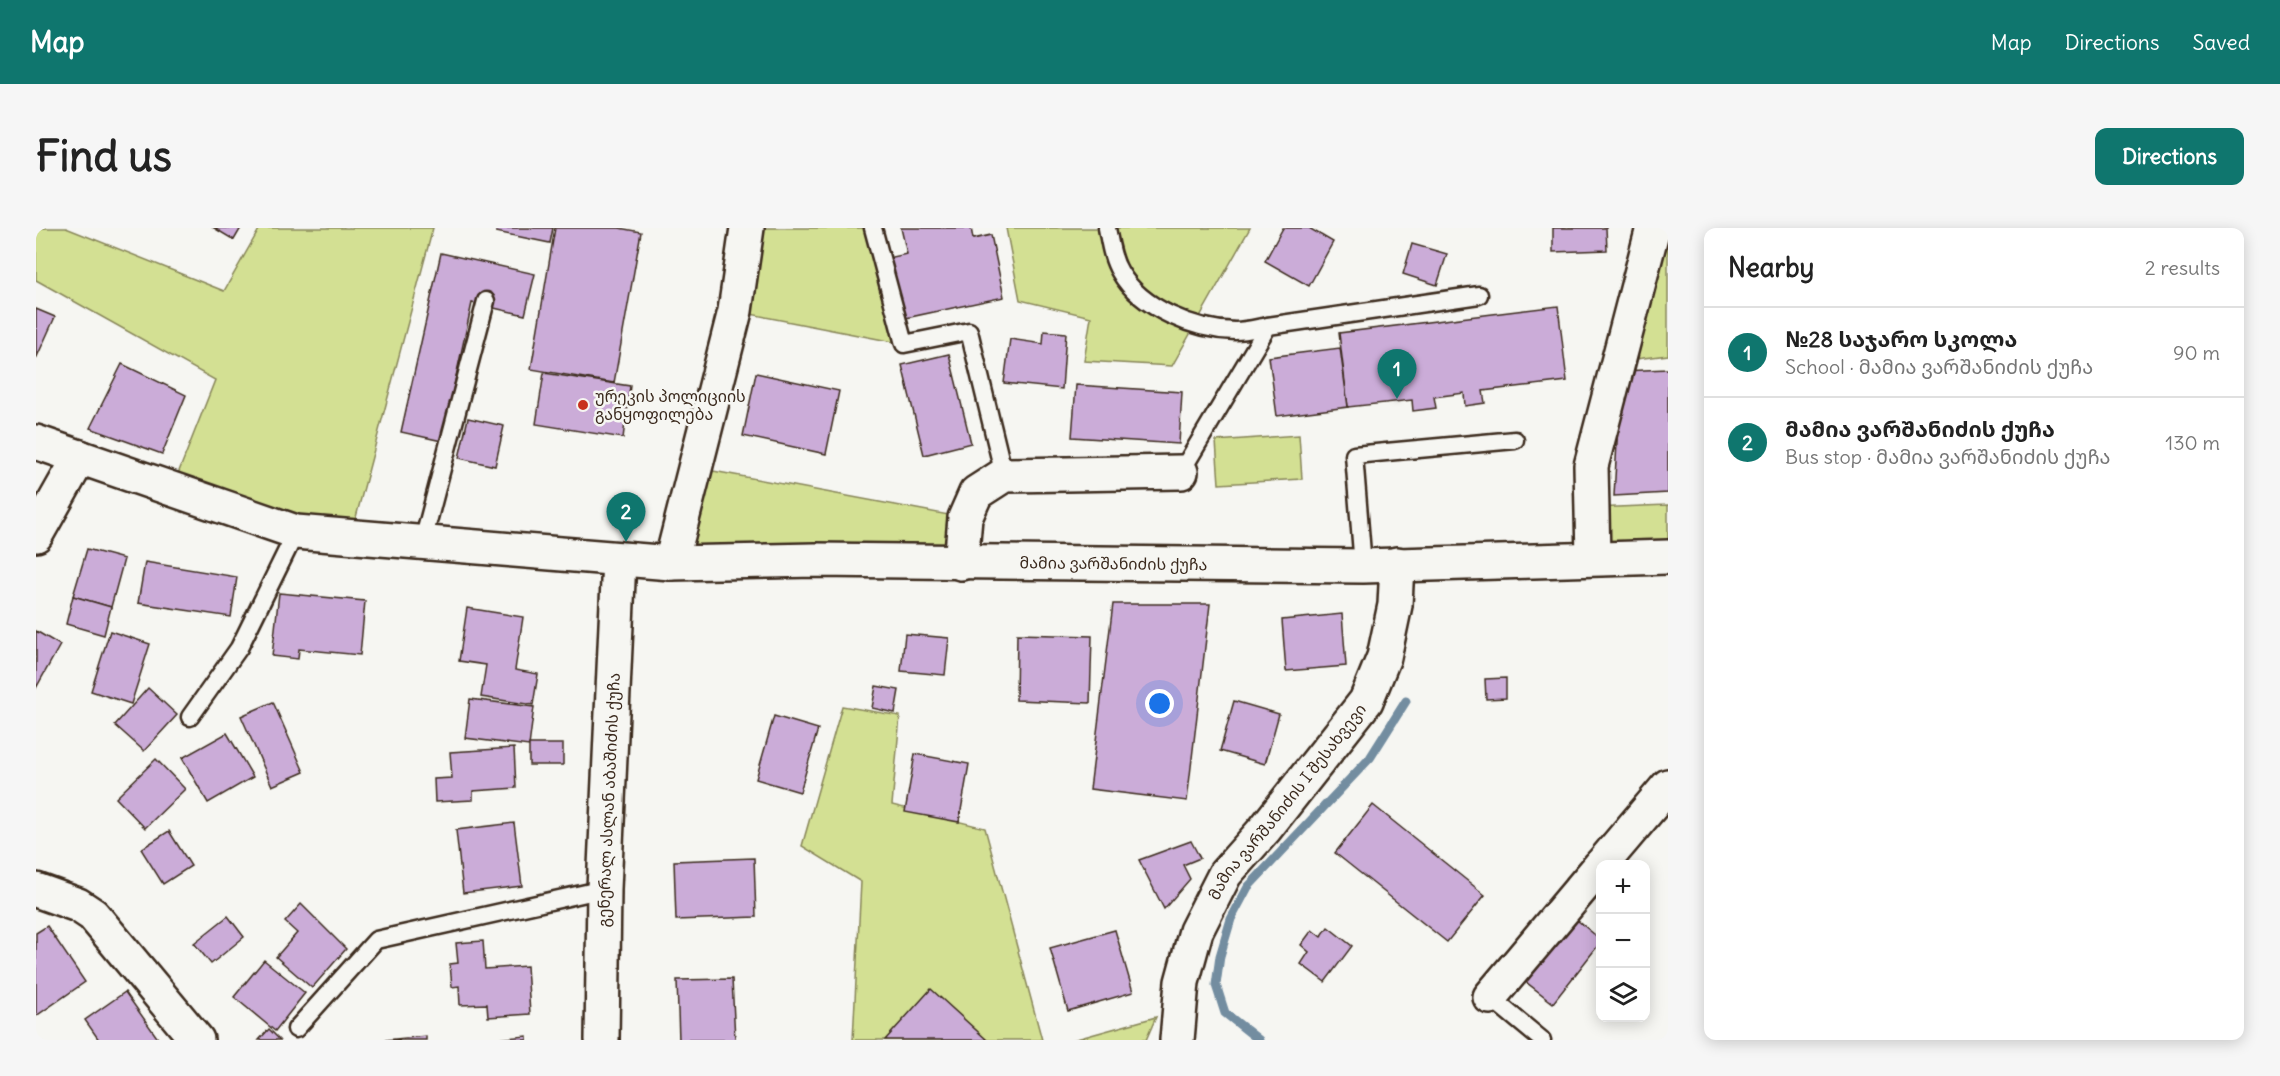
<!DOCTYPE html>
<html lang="en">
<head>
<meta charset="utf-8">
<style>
  :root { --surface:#fff; --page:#f6f6f6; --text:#222; --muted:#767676; --line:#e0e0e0; --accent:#0f766e }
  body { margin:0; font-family:Delius,"Noto Sans Georgian",sans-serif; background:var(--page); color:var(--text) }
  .controls { position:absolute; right:18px; bottom:18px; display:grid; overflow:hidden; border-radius:12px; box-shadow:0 3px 15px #0003 }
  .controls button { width:54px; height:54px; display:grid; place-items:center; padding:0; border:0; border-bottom:2px solid var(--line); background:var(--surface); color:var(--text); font:30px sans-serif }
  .you { position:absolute; left:1124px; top:476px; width:21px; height:21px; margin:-15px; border:4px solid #fff; border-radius:50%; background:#1a73e8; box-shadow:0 0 0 9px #1a73e833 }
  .badge { display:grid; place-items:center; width:39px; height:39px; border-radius:50%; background:var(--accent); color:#fff; font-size:20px; font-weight:700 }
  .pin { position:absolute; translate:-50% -50px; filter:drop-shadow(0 2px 3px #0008) }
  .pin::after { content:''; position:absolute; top:32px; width:21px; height:18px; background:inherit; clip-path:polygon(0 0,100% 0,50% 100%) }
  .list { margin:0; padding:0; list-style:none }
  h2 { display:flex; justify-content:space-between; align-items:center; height:78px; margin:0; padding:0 24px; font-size:26px }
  h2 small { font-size:20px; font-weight:400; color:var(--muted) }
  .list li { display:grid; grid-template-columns:39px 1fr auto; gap:18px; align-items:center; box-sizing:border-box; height:90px; padding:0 24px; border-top:2px solid var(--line) }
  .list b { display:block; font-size:22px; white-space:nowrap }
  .list p { margin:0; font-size:20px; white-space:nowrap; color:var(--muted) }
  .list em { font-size:20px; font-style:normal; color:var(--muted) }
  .icon { flex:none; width:33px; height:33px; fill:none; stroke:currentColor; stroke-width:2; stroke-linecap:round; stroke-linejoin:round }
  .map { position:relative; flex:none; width:1632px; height:812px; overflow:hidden; border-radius:12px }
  header { display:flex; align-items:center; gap:36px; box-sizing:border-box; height:84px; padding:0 30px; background:var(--accent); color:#fff }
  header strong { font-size:28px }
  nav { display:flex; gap:33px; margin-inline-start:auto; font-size:21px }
  .intro { display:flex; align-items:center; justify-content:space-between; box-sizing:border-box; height:144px; padding:0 36px }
  h1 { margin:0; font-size:42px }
  .button { padding:15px 27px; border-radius:12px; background:var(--accent); color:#fff; font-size:21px; font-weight:700 }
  main { display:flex; gap:36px; padding:0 36px }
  aside { flex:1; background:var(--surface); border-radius:12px; box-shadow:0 3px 15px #0003 }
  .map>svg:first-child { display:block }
</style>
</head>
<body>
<header>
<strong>Map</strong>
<nav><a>Map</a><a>Directions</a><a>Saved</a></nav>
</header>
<div class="intro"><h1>Find us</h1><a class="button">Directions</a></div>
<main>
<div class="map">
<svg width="1632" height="812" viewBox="0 0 1632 812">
  <rect width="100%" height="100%" fill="#f6f6f2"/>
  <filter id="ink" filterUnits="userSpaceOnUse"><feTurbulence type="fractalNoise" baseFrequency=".0167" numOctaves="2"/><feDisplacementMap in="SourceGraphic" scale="12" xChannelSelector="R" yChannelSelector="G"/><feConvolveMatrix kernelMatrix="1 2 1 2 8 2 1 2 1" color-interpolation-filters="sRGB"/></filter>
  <g filter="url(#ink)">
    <!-- green -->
    <g fill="#d3e093" stroke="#878558" stroke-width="1.5">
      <path d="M0,0h30l158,63 36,-63h173l-82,308 -179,-47 43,-109 -179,-100z"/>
      <path d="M711,0h126l31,116 -169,-33z"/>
      <path d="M970,0h244l-78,138 -88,-5 7,-44 -71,-17z"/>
      <path d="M1632,0v127l-50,6z"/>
      <path d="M1263,207l3,44 -83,5 -3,-43z"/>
      <path d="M661,240l268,50 -4,45h-290z"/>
      <path d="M1632,277v52l-75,1 -1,-50z"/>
      <path d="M806,478l58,10 -8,89 93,23 57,212h-189l8,-158 -59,-36z"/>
      <path d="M1120,789l-10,23h-73z"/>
    </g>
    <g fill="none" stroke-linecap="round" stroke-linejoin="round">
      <!-- stream -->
      <path stroke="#738da0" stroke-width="9" d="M1223,812l-34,-27 -9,-28 4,-29 11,-37 17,-32 122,-129 36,-57"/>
    </g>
    <!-- building -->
    <g fill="#cbacd8" stroke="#3b2a1e" stroke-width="1.5">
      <path d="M178,0h27l-7,12z"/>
      <path d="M461,0h56l-3,15 -54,-11z"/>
      <path d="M519,0h64l22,4 -27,151 -83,-14z"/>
      <path d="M865,0h70l2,11 18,-4 13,62 -103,22 -13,-61 19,-4z"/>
      <path d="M1247,0h26l24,14 -24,44 -44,-25z"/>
      <path d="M1517,0h53l1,22 -54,2z"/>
      <path d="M1376,16l35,10 -10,31 -34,-11z"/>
      <path d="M405,25l94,21 -10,41 -53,-12 -30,138 -41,-9z"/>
      <path d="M1522,78l9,75 -84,10 2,12 -20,3 -1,-13 -30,4 2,11 -23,3 -1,-11 -64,7 -9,-74z"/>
      <path d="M0,81l19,8 -19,42z"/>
      <path d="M1008,103l22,2 -4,56 -58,-6 6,-44 33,5z"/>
      <path d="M1304,120l8,59 -71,9 -8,-59z"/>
      <path d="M913,126l22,89 -47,12 -22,-90z"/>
      <path d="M86,136l64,31 -24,59 -72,-26z"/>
      <path d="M1632,141v124l-54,3 7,-125z"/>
      <path d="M508,145l86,13 -7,52 -87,-14z"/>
      <path d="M720,145l83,18 -13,63 -83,-18z"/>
      <path d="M1040,157l106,7 -3,52 -107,-7z"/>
      <path d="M432,190l36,8 -9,40 -36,-8z"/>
      <path d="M51,321l37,10 -13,48 -38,-11z"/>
      <path d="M109,334l92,15 -6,40 -93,-14z"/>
      <path d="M243,365l86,8 -5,54 -61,-6 -1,10 -26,-3z"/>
      <path d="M37,368l38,11 -7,28 -38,-11z"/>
      <path d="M1077,376h97l-23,197 -97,-12z"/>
      <path d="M431,380l56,9 -8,53 23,4 -5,31 -52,-8 5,-32 -27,-4z"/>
      <path d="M1306,386l4,52 -60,5 -4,-51z"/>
      <path d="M0,403l24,14 -24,43z"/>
      <path d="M74,403l40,13 -19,60 -40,-13z"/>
      <path d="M869,406l44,4 -4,37 -44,-4z"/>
      <path d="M981,406l75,2 -2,67 -74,-3z"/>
      <path d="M1470,450v20l-20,1 -1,-20z"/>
      <path d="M840,458l23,4 -4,23 -23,-5z"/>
      <path d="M112,460l29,27 -33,36 -29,-26z"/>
      <path d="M434,471l64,8 -5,39 -64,-8z"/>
      <path d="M1198,473l45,13 -14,50 -45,-13z"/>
      <path d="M237,474l31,70 -32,14 -31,-70z"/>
      <path d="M738,488l44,13 -18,63 -44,-13z"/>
      <path d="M191,505l26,44 -45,26 -26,-45z"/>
      <rect x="493" y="516" width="34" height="21"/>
      <path d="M478,520l2,40 -43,3v9l-38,2 -1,-23 18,-1 -2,-26z"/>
      <path d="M879,526l54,10 -10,58 -54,-10z"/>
      <path d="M120,531l29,30 -40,39 -29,-30z"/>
      <path d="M1337,577l112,90 -38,47 -112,-89z"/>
      <path d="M478,595l8,63 -59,7 -7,-63z"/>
      <path d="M133,603l22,35 -28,18 -22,-35z"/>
      <path d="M1155,613l9,17 -17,7 7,14 -26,30 -25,-49z"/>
      <path d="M718,630l2,59 -80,3 -2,-59z"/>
      <path d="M265,676l45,45 -34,39 -36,-31 21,-24 -12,-11z"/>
      <path d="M1524,678l40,33v4l-47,60 -44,-34z"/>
      <path d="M192,688l16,21 -33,27 -17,-21z"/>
      <path d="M11,698l38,56 -49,34v-83z"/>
      <path d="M1292,699l24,19 -27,36 -24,-18 8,-12 -8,-7 11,-15 9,7z"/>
      <path d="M1079,702l18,62 -65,19 -18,-63z"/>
      <path d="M447,713l2,28 42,-3 3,48 -42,3 -1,-13 -27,1 -1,-19 -7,1 -2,-23 8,-1 -2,-20z"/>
      <path d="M228,732l41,33 -30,38 -41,-34z"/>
      <path d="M696,751l3,61h-56l-2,-60z"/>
      <path d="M895,761l56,51h-102z"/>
      <path d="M89,764l34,48h-60l-14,-20z"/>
      <path d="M233,801l11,11h-21z"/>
      <path d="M390,808v4h-41z"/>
      <path d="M491,808v4h-40z"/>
    </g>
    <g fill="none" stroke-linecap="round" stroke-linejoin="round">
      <!-- service casing -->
      <g stroke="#3b2a1e" stroke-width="21">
        <g id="service">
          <path d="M837,0l31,116 65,-13 35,144"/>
          <path d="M1071,0c3,15 5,31 13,44 21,37 75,58 115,59 11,0 22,-3 33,-5"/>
          <path d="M1145,244l87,-146 211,-31"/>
          <path d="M387,313l63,-240"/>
          <path d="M1327,338l-9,-111 161,-15"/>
          <path d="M154,489l49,-69 57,-116"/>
          <path d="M1454,769l52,43"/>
          <path d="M260,801l80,-89 228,-51"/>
        </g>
      </g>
      <!-- minor casing -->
      <g stroke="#3b2a1e" stroke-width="38">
        <g id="minor">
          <path d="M0,307l44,-78"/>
          <path d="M1557,330l-2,-92 62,-238"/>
          <path d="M635,335l64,-252 12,-83"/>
          <path d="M925,335l4,-45 11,-25 28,-18 177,-3"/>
          <path d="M1566,636l66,-78"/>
          <path d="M0,662l42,15 15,10 104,125"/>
          <path d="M1454,769l110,-131"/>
          <path id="s1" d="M1141,812l5,-58 14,-51 29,-57 40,-45 101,-128 18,-44 11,-52 2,-41"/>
        </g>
      </g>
      <!-- tertiary casing -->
      <g stroke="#3b2a1e" stroke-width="38">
        <g id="tertiary">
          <path id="s2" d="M0,214l260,90 375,31 144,-3 548,6 305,-9"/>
          <path id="s3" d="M566,812l2,-151 15,-330"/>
        </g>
      </g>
      <!-- service -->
      <use href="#service" stroke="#f6f6f2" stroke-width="16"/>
      <!-- minor -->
      <use href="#minor" stroke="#f6f6f2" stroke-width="33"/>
      <!-- tertiary -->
      <use href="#tertiary" stroke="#f6f6f2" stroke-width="33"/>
    </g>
  </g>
  <!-- markers -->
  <circle fill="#c8321e" stroke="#f6f6f2" stroke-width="2" cx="547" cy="177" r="6"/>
  <g text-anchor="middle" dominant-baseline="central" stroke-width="5" stroke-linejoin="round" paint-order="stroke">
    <!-- poi labels -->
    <g font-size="16" fill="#3b2a1e" stroke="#f6f6f2" text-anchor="start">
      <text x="559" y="168">ურეკის პოლიციის<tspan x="559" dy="18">განყოფილება</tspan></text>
    </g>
    <!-- street labels -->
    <g font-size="16" fill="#3b2a1e" stroke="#f6f6f2">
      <text stroke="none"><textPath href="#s2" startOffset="1094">მამია ვარშანიძის ქუჩა</textPath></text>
      <text stroke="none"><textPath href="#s3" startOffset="240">გენერალ ასლან აბაშიძის ქუჩა</textPath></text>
      <text stroke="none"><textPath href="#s1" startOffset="270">მამია ვარშანიძის I შესახვევი</textPath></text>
    </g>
  </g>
</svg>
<div class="controls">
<button>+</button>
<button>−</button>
<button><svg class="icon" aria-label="layers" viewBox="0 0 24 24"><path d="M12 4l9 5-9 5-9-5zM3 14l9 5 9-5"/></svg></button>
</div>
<div class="you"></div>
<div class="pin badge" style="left:1361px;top:171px">1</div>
<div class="pin badge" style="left:590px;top:314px">2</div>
</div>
<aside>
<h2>Nearby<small>2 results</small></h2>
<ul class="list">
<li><span class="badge">1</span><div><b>№28 საჯარო სკოლა</b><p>School · მამია ვარშანიძის ქუჩა</p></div><em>90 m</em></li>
<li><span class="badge">2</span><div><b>მამია ვარშანიძის ქუჩა</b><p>Bus stop · მამია ვარშანიძის ქუჩა</p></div><em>130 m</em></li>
</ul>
</aside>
</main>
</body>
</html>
